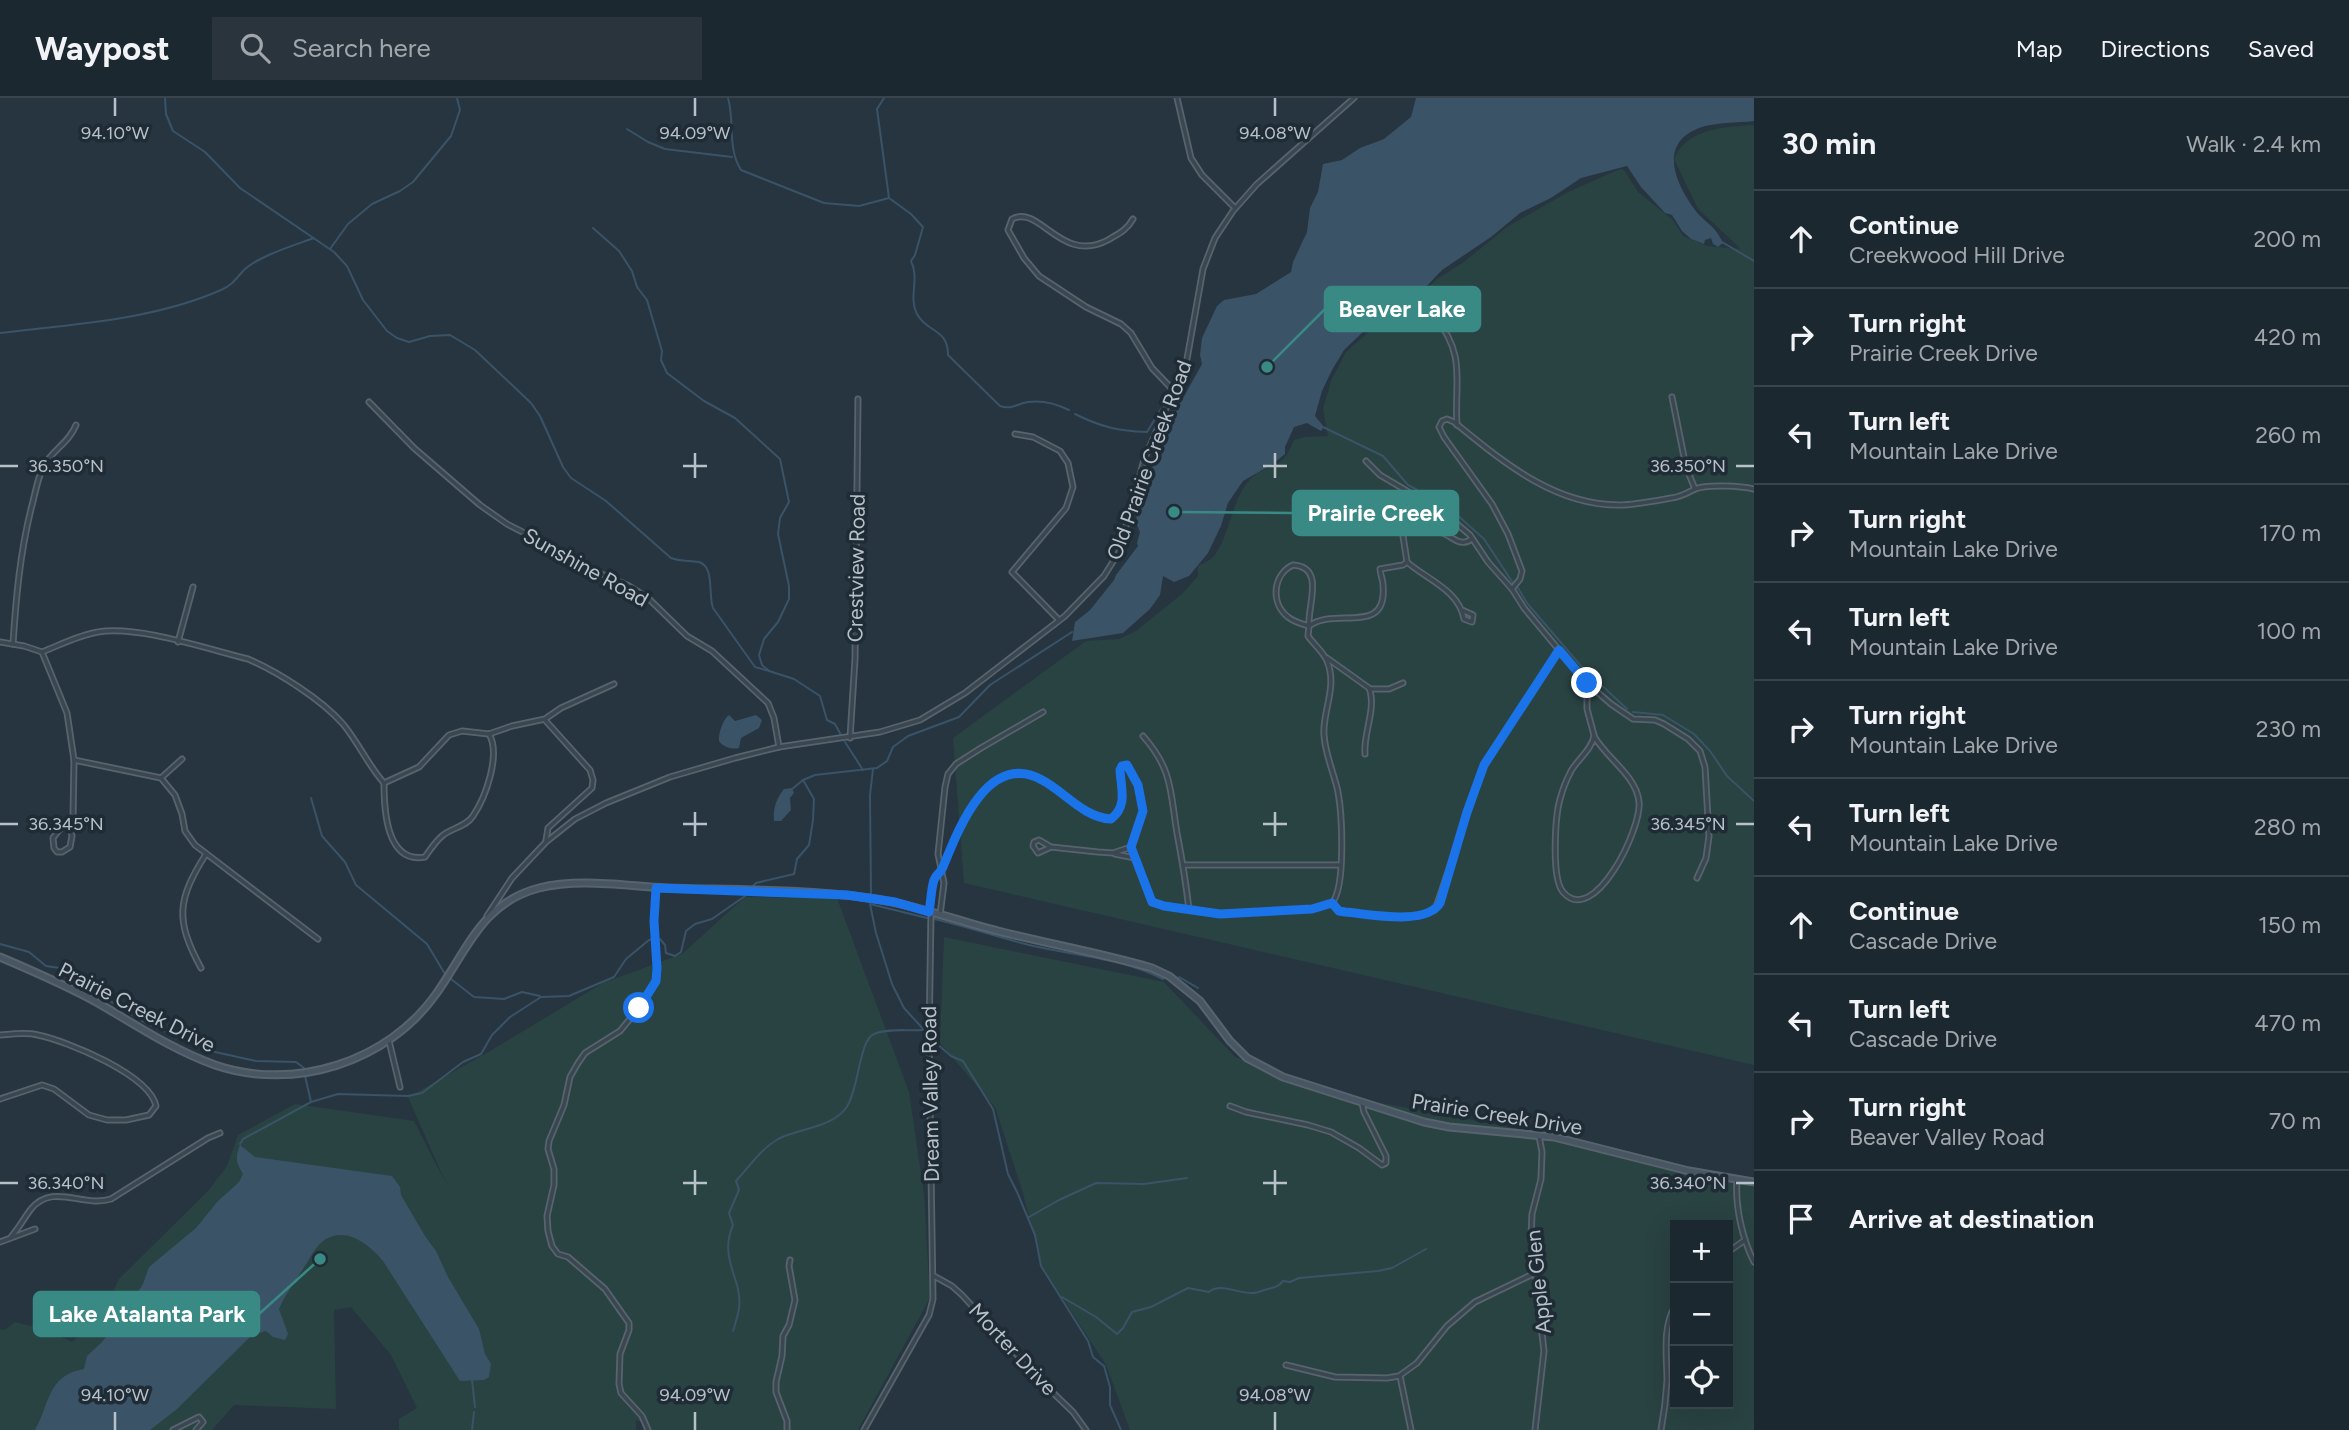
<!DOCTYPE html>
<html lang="en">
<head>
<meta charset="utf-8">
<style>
  :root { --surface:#1c2830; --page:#29343c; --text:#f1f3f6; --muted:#a0a6ab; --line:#3a444c }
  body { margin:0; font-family:Figtree,sans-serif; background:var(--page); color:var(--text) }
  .controls { position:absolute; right:21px; bottom:21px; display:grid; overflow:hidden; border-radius:0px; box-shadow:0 7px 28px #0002 }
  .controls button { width:63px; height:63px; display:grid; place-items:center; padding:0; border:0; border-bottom:2px solid var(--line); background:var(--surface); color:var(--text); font:35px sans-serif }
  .stop { position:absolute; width:21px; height:21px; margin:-16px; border:5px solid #1a73e8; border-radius:50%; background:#fff }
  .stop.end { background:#1a73e8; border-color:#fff; box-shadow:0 2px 7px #0008 }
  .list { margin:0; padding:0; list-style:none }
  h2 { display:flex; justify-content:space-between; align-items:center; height:91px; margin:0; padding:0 28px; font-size:30px }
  h2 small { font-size:23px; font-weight:400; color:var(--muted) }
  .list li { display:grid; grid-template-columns:46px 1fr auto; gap:21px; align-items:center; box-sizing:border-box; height:98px; padding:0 28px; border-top:2px solid var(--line) }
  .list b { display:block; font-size:26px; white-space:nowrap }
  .list p { margin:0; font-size:23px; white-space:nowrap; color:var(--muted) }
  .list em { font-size:23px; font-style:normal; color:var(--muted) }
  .icon { flex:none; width:38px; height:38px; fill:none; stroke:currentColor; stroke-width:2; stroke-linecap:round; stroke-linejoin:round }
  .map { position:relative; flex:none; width:1754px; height:1332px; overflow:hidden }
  header { display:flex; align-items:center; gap:42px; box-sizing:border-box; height:98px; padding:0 35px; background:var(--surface); border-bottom:2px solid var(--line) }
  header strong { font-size:33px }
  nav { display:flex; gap:38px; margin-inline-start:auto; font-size:24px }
  .search { width:490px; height:63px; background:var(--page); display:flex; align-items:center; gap:18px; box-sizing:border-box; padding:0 24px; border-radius:0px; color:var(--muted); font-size:26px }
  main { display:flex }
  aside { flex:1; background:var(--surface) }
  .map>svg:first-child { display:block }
</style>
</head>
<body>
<header>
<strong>Waypost</strong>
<div class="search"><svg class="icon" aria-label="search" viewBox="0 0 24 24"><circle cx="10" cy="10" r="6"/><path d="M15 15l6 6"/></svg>Search here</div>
<nav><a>Map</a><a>Directions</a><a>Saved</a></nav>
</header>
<main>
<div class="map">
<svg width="1754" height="1332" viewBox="0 0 1754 1332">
  <rect width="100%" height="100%" fill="#263540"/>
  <!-- green -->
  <g fill="#294342" fill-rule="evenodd">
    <path d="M1754,27v940l-790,-182 -11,-145 133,-97 33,-2 17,-8 47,-38 15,-17v-10c4,-2 10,-5 14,-8 16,-15 19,-55 35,-75 17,-22 33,-7 47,-43l11,-3 23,-1 -5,-27 8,-28 15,-29 50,-44 28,-17 13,-12 27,-17 43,-35 61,-35 52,-23 4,1 14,22 35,28 10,16 24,10 34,3 -43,-40 -24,-50c13,-31 50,-32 80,-34z"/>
    <path d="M745,799l92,1 72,194 15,102 6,104 -72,132h-207l-1,-4 -14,-6v10h-237v-11l18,-11 -26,-53 -40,-48 -17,3 2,99 -102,-4 -22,25h-212v-101l5,1 10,-8 31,8 26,12 31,-30 16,-33 89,-88 19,-25 11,-31 57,-31 119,17 26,51 8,12 -7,-12 -33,-75 77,-43 118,-71 79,-29z"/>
    <path d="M944,839l220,45 71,75 131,43 174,33 214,54v243h-624l-24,-65 -64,-99 -20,-76 -27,-83 -55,-64zM1675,1127h53v179h-53z"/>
  </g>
  <!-- water -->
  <g fill="#3a5367">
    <path d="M1416,0h338v23c-17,2 -39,1 -55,7 -41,16 -24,55 -4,82 10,13 20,15 28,33l-5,4 -5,-3 -2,-6 -6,2 -1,4 -13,-5 -9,-8 -10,-16 -7,-2 -24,-26 -14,-21 -46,12 -30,20 -31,15 -29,24 -49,33 -18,19 -34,19 -16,18 -9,4 -21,20 -12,20 -10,21 -7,25 9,11 -3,4 -14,-8 -13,4 -9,20v7l-12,10 -30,17 -15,22 -7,23 -13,27 -19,23 -15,6 -11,-6 -3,19 -10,14 -27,24 -51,8 3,-19 15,-12 24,-30 2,-5 22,-29 -1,-3 3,-11 -4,-9 1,-12 16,-49 10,-15 8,-29 -2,-4 13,-14 20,-36 -2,-9 2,-17 15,-32 7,-6 32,-6 35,-22 2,-10 14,-30 3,-24 8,-16 5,-28 19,-4 18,-12 24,-9 27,-22z"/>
    <path d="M729,617l6,6 21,-6 6,5 -3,8 -18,10 -2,10c-7,2 -16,-1 -20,-7 -1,-7 4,-22 10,-26z"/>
    <path d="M792,690l2,5 -4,5 1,12 -10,11h-7c-1,-13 2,-22 10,-32z"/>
    <path d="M240,1047l15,12 137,19 8,11 1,8 24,41 11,15 12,26 31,52 6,25 6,10 -2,13 -5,3 -24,1 -77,-120c-14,-17 -38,-36 -60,-20 -10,8 -14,20 -22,31 -8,13 -16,23 -22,37l9,25 -3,6 -12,-3 -7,-6 -14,4 -75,74 -27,21h-115c15,-26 12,-55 49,-61l3,-13 15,-14 17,-21 24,-37 6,-17 47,-39 21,-26 22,-20 4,-8c-7,-11 -8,-17 -3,-29z"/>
  </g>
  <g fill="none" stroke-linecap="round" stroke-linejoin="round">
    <!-- stream -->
    <g stroke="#3a5367" stroke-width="2">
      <path d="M165,0l1,16 7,17 32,21 35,36 94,64 13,14 16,34 24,31 10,7 12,4 21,-6 20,-1 25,15 56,53 9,13 23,51 8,11 35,23 65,57c10,4 19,2 28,4 16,5 9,33 14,46l42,59 14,4"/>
      <path d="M728,0c7,24 -1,50 13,72l83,33 35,3 30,-8"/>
      <path d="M884,0l-7,11 12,89 22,16 12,13 -8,28 -4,6c9,18 -3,36 6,53 10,19 31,14 31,41l52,51c12,4 16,-2 28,-4 14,-2 29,2 41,8"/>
      <path d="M627,31l21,13 17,7 67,8"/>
      <path d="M593,130l26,23 13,20 5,16 10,13 15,51 -1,9 6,13 37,28 31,17 45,41 9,43 -9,16 -2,16 11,52v13l-11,23 -14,17 -5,16 3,10 7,6 25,8 26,17 7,24 8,4 6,11"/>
      <path d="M1722,144l32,19"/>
      <path d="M330,151l18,-25 24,-20 28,-13 13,-9 38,-46 9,-26 -3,-12"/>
      <path d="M0,235c74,-9 153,-13 221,-43 12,-5 16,-13 24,-21 14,-13 50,-24 69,-31"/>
      <path d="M1075,316c26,13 43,17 72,18l14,-23"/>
      <path d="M1323,329l60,29 25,29 39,21 37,33 29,44"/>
      <path d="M1518,490l9,15 54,63 46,43"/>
      <path d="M1633,614l30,3 31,19 16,17 17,25 27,25"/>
      <path d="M845,644l18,28"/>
      <path d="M792,691l11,-9"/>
      <path d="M311,700l11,38 23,26 11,23 71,59 18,30"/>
      <path d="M751,790l5,-5 38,-9 3,-15 12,-14 4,-25 1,-21 -11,-19 12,-5 62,-7 10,-7 6,-14 15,-11 51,-19 31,-32 82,-53"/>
      <path d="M871,797l-1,-100 3,-26"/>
      <path d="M927,820l-57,-14 6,29 16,51 12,24 32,35 15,13 12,5 30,48 15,65 9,18 18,43 6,31 47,75 5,16 11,9 6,21v18l11,25"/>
      <path d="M934,821c35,8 69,20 104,28 41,9 86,12 125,32"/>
      <path d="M660,841l5,6 1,8 9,3 6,-4 5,-21 9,-7 17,-5 33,-23"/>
      <path d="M0,846l29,8 17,14 21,3 22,19 55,34 62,28 50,11 40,1 8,6"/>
      <path d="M1179,879l19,11"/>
      <path d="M451,881l23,18 30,2 18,-7 18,4"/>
      <path d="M305,978l6,26"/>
      <path d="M240,1046l3,-5 68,-37 27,-8 70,2 14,-3 41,-31 18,-8 11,-19 18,-18 31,-20 28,-1 45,-19 12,-18 23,-19 4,-1"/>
      <path d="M1029,1119l30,-17 37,-17 48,1 43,-6"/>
      <path d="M1062,1199l34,20 21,17 6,-6 9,-16 19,-5 37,-19 21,4c11,-10 30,2 43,1 6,0 11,-3 16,-4 8,-2 10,-2 15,-8l7,1 9,-4 79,-7 14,-3 34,-19"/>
      <path d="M733,1233c2,-7 5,-15 6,-23 4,-29 -21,-48 -6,-83l-4,-12 10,-23 -3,-9c13,-14 25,-32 42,-42 22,-11 53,-11 68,-31 13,-18 13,-68 28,-74 13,-6 34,-3 48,-4"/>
      <path d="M472,1282l3,27"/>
      <path d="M472,1332l2,-18"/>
    </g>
    <!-- street casing -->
    <g stroke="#58646d" stroke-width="7">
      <g id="street">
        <path d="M1177,0l14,60 11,17 33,33"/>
        <path d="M1133,121c-6,11 -15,15 -25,21 -47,25 -68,-36 -96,-21l-4,11 16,28 15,18 47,31 35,17 10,9 21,35 22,23"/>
        <path d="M1435,218c32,42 19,63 22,109"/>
        <path d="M1672,299l14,70 9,22"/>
        <path d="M369,304l45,46 66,57 27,19 45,23 22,15 55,24 19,12 39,38 25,15 56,52 6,15 5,29"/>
        <path d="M1015,336l18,3 27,14 8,12 5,24 -7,21 -54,64 47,48"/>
        <path d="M1366,363l14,14 64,38 26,22 18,27 24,27 12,19 35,42 28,33 24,21 22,15 22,1 9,4 24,15 12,12 5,16 4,69 -3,22 -9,20"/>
        <path d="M1407,464c19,17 52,28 57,57l8,3 1,-7 -11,-5"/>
        <path d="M1407,464l-4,-26 1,-5c11,-3 26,-3 36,1 13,4 19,16 32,7"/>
        <path d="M1293,467c33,2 14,41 16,61 -7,-2 -15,-4 -21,-9 -18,-14 -15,-43 5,-52z"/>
        <path d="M1512,491l8,-10 2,-8 -14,-37 -16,-30 -48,-67 -5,-10 3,-6 5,-2 7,3c49,40 102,85 169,83 16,-1 32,-4 48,-7 10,-1 16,-5 24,-9 12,-5 47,-3 59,0"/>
        <path d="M0,544l24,4 18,6c18,-7 37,-17 56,-20 40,-7 109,17 150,27 30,13 73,40 95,65 15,18 25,41 41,59"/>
        <path d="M178,544l15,-55"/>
        <path d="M13,546c3,-47 7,-90 18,-135 4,-14 6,-29 12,-42 9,-17 26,-24 33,-42"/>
        <path d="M42,554l25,61 7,47 -1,59c-9,6 -14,10 -20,19l1,10 3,4h5l8,-5 2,-11 -3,-14"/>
        <path d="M1327,560l42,30c8,20 -6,45 -4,66"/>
        <path d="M1587,585v26l7,26"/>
        <path d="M1370,591h19l14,-6"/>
        <path d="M545,622l45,50 3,10 -1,8 -44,40 -2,12"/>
        <path d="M1143,638c30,34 27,55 34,97 5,26 9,50 12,77"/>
        <path d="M1594,638c12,22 43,40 45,66 3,26 -45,126 -76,90 -12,-14 -8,-79 -2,-96 2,-8 6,-17 10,-25 7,-12 21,-22 23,-35z"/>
        <path d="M850,640l5,-79 3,-260"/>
        <path d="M74,662l87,18 14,17 7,19 3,17 10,14 123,94"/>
        <path d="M161,680l21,-19"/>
        <path d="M384,685l35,-16 30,-32 13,-4 27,3 23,-8 33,-7 16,-11 53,-24"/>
        <path d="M384,685c0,26 2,81 41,74 5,-7 10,-15 17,-21 9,-8 24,-9 31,-20 13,-19 28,-62 16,-82"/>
        <path d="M1051,749l-13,6 -5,-7 1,-4 5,-2 12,7 47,5 15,1 18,-6"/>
        <path d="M1115,756l20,4"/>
        <path d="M1184,767h155"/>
        <path d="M1332,805c14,-16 10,-89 6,-111 -4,-19 -13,-38 -14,-57 -2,-23 14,-48 3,-74 -4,-10 -13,-16 -19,-25l1,-10c26,-20 79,11 74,-41 0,-6 -3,-11 -3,-16l23,-4 4,-3"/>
        <path d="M1332,805l7,8 6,1c28,3 65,11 90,-2l49,-145 75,-115"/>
        <path d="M929,813c2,-9 2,-18 4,-27 2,-8 9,-14 12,-23 15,-36 45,-110 97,-81 23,13 43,38 69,39 17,-13 10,-30 9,-49l2,-4 5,-1 11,20 5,26 -12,36 21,55 12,4 56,8 92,-5 20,-6"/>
        <path d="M940,817l4,-32 -6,-29 7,-67 3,-13 8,-10 25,-16 62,-36"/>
        <path d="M487,818l25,-38 34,-36 29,-23 31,-16 64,-26 65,-19 44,-11 101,-15 40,-12 45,-27 100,-77 39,-40 15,-24 25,-92 43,-101 16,-90 12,-31 18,-27 24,-27 97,-86"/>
        <path d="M201,870c-26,-48 -24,-68 5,-114"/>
        <path d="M0,937c13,-1 25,-3 38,0 29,6 112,40 118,71l-7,9 -23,5h-19l-18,-5 -35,-26 -12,-4 -42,14"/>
        <path d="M389,943l11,46"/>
        <path d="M1230,1008l16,6 62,13 23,7 28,16 23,17 4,-2v-7l-22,-44 -2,-9"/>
        <path d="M1737,1082c-2,26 5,58 17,82"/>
        <path d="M11,1139c8,-9 13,-19 20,-28 22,-27 52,-1 80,-10l97,-61 12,-5"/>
        <path d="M0,1144l35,-13"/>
        <path d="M1728,1154l17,-12"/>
        <path d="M934,1178l18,10 10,9 83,90 28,27 13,18"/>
        <path d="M1286,1267l49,12 52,1 12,-2 18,-13 30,-37 28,-24 60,-29"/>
        <path d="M1400,1278l11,54"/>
        <path d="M173,1332l26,-13 4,5 -7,8"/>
        <path d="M648,1332l-6,-14 -21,-23 -2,-9 1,-30 9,-24v-7l-24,-34 -37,-32 -10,-3 -6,-8 -4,-15 -1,-15 7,-31v-16l-6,-20 1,-8 15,-36 6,-28 8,-14 7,-10 35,-22 19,-23 17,-27 1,-13 -3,-47 2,-33"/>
        <path d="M787,1332v-9l-11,-29v-10l6,-26 1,-20 6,-11 6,-25 -6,-34 1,-6"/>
        <path d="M864,1332l65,-115 4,-16 -4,-257 2,-130"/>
        <path d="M1535,1332l9,-79 -13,-114 1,-23 9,-35 1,-27 -3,-16"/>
        <path d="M1661,1332c3,-16 5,-32 6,-49 0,-25 -5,-53 8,-75"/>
      </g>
    </g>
    <!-- secondary casing -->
    <g stroke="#58646d" stroke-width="9">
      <path id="secondary" d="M0,859c33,14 66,28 98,46 38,22 75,47 117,62 79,27 173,-3 221,-71 31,-43 45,-91 103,-106 40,-10 86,-2 127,0 65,2 138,1 203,10 44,6 86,22 129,33 51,13 103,22 154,37l17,8 31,25 30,40 17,17 36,19 141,45 25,5 105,10 135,34 65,11"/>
    </g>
    <!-- street -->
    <use href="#street" stroke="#3a4650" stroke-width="3.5"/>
    <!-- secondary -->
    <use href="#secondary" stroke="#485663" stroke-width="5"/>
  </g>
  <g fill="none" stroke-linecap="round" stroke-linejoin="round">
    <!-- route -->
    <path stroke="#1a73e8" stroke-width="9" d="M639,910l17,-27 1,-13 -3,-47 2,-33 191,7 48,7 34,10c2,-11 2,-23 5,-32 2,-6 7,-7 9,-13 15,-37 45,-117 99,-87 23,12 42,38 69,39 17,-13 10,-30 9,-49l2,-4 5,-1 11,20 5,26 -12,36 21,55 12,4 56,8 92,-5 20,-6 7,8 6,1c25,2 81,14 95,-9l27,-91 17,-47 75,-115 28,33"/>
  </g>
  <!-- ticks -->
  <path fill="none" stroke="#b7c1ca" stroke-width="2.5" d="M115,0v18M695,0v18M1275,0v18M695,355v25M1275,355v25M0,368h18M683,368h24M1263,368h24M1736,368h18M695,714v24M1275,714v24M0,726h18M683,726h24M1263,726h24M1736,726h18M695,1072v25M1275,1072v25M0,1085h18M683,1085h24M1263,1085h24M1736,1085h18M115,1314v18M695,1314v18M1275,1314v18"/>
  <g text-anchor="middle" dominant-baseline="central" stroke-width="7" stroke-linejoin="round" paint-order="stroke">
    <!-- street labels -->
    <g font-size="21" fill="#b7c1ca" stroke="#1f2b35">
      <text transform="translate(1149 362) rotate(-70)">Old Prairie Creek Road</text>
      <text transform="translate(586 469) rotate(29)">Sunshine Road</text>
      <text transform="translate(856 470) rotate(-89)">Crestview Road</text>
      <text transform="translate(137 909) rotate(27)">Prairie Creek Drive</text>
      <text transform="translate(930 996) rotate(-91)">Dream Valley Road</text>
      <text transform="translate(1497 1016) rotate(9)">Prairie Creek Drive</text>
      <text transform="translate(1538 1184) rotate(-96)">Apple Glen</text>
      <text transform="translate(1013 1251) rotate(47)">Morter Drive</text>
    </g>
  </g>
  <g font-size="18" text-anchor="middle" fill="#b7c1ca" stroke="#1f2b35" stroke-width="7" stroke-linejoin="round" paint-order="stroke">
    <text x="115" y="41">94.10°W</text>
    <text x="695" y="41">94.09°W</text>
    <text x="1275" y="41">94.08°W</text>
    <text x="66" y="374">36.350°N</text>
    <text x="1688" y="374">36.350°N</text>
    <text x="66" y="732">36.345°N</text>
    <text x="1688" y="732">36.345°N</text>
    <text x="66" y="1091">36.340°N</text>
    <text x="1688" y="1091">36.340°N</text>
    <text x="115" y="1303">94.10°W</text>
    <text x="695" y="1303">94.09°W</text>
    <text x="1275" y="1303">94.08°W</text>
  </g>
  <!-- callouts -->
  <path fill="none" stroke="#398985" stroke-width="2.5" d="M1267 269L1325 211M1174 414L1293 415M320 1161L259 1216"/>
  <g fill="#398985" stroke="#1f2b35" stroke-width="2.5">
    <circle cx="1267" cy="269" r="7"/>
    <circle cx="1174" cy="414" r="7"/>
    <circle cx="320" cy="1161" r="7"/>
  </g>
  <g fill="#398985" stroke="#398985" stroke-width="2.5">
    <rect x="1325" y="189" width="155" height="44" rx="7"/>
    <rect x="1293" y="393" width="165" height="44" rx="7"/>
    <rect x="34" y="1194" width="225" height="44" rx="7"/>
  </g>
  <g font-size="23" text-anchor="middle" font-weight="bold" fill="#fff">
    <text x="1402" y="219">Beaver Lake</text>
    <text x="1376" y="423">Prairie Creek</text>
    <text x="147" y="1224">Lake Atalanta Park</text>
  </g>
</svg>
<div class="controls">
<button>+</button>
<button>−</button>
<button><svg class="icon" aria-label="locate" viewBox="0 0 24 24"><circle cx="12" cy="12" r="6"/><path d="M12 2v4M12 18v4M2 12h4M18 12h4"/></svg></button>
</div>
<div class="stop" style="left:639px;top:910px"></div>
<div class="stop end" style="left:1587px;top:585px"></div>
</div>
<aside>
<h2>30 min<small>Walk · 2.4 km</small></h2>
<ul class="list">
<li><svg class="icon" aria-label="ahead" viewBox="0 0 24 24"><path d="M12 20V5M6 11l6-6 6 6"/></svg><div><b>Continue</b><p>Creekwood Hill Drive</p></div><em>200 m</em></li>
<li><svg class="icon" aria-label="right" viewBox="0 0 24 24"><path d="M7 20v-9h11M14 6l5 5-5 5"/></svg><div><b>Turn right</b><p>Prairie Creek Drive</p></div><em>420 m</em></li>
<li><svg class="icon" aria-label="left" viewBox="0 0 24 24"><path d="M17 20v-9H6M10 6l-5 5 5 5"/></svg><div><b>Turn left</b><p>Mountain Lake Drive</p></div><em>260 m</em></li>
<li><svg class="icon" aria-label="right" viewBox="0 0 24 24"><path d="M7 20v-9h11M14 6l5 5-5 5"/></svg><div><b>Turn right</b><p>Mountain Lake Drive</p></div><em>170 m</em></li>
<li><svg class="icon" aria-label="left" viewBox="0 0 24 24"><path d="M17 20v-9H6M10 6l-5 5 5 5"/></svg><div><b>Turn left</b><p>Mountain Lake Drive</p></div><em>100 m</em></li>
<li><svg class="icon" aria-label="right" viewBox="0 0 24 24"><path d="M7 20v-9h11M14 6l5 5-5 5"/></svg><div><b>Turn right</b><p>Mountain Lake Drive</p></div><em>230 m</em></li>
<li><svg class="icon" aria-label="left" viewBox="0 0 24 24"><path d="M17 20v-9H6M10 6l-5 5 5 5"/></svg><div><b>Turn left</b><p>Mountain Lake Drive</p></div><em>280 m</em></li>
<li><svg class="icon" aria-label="ahead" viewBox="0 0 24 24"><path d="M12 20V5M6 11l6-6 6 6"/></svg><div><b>Continue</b><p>Cascade Drive</p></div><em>150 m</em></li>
<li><svg class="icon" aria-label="left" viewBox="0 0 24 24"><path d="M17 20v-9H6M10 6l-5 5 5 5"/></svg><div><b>Turn left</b><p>Cascade Drive</p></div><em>470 m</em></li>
<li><svg class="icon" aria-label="right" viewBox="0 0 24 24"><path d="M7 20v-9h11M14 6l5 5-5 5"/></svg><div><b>Turn right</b><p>Beaver Valley Road</p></div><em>70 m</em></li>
<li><svg class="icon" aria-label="arrive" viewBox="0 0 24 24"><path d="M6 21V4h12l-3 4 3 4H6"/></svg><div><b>Arrive at destination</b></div></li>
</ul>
</aside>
</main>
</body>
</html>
